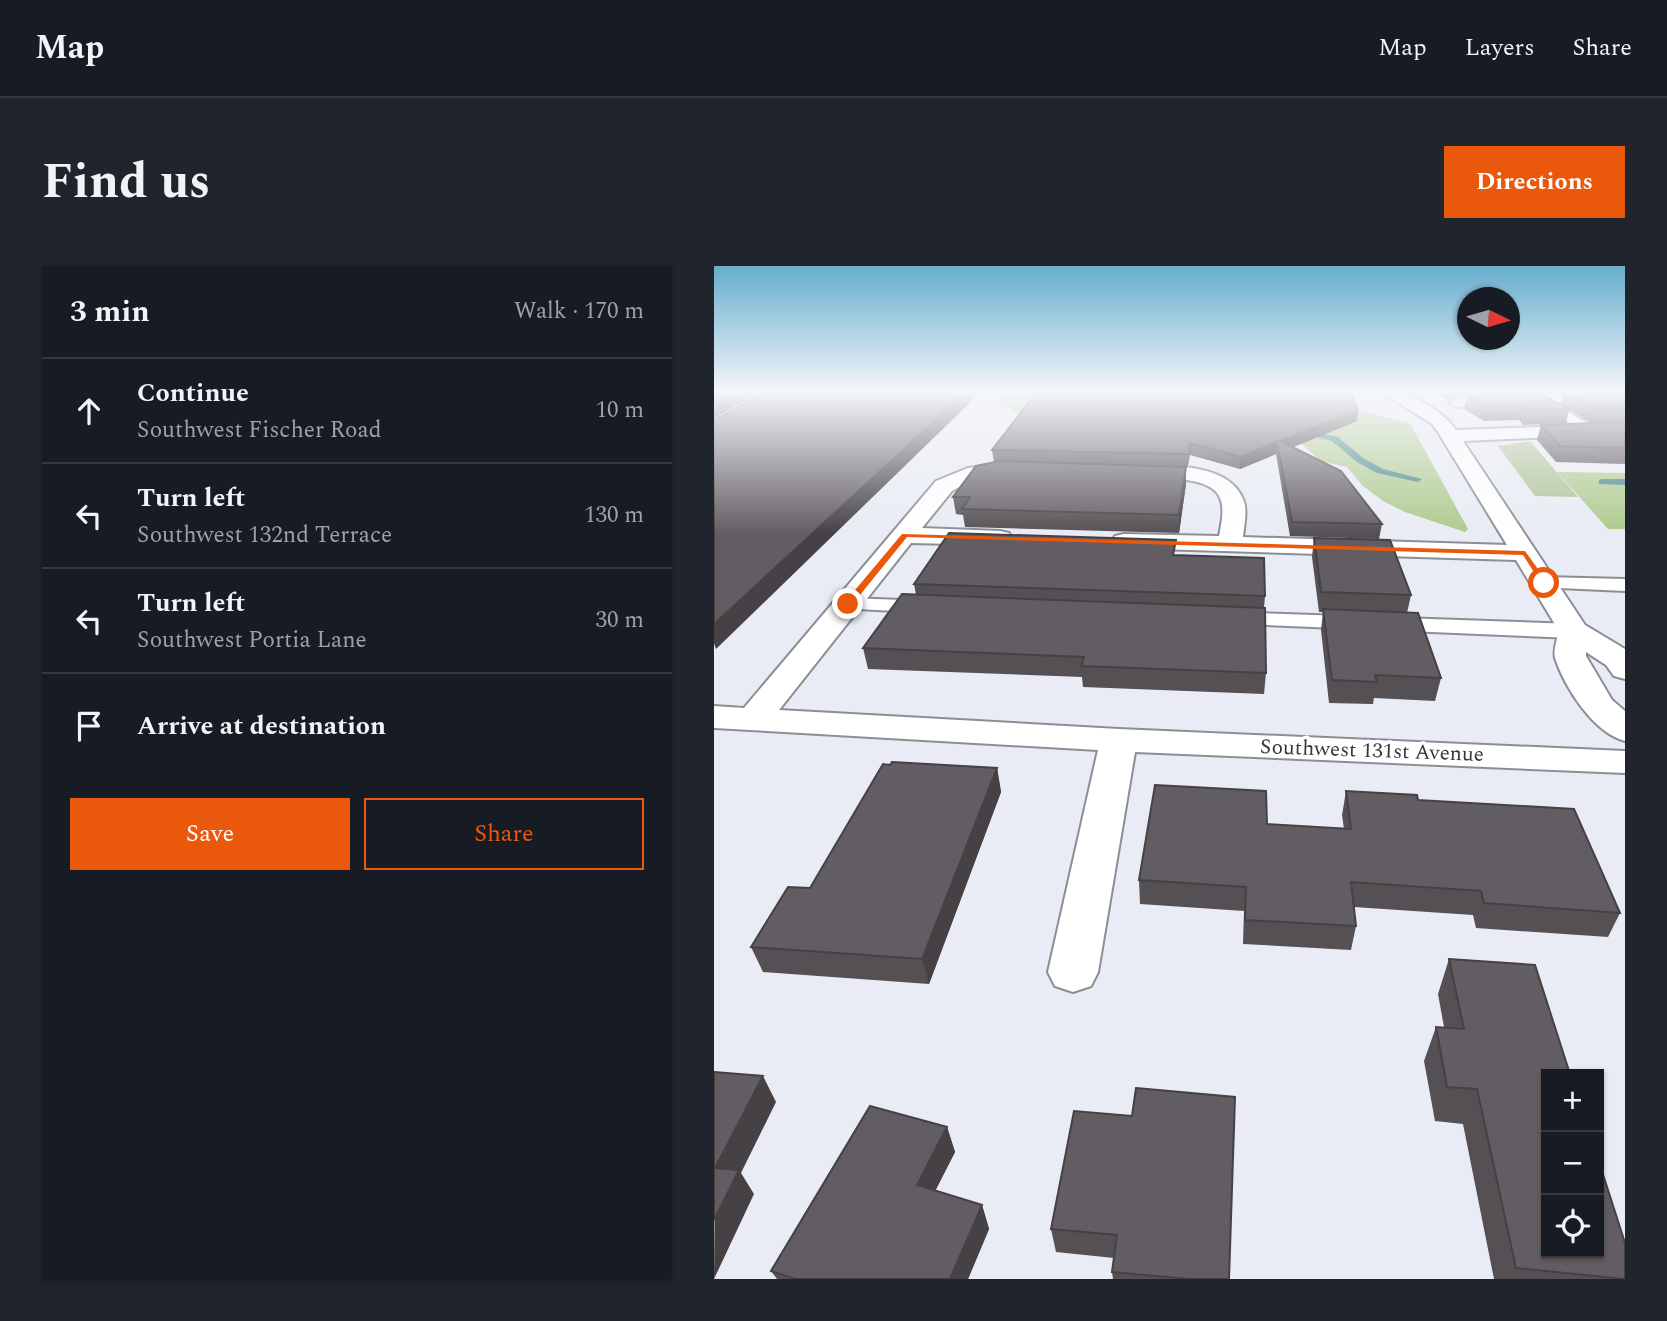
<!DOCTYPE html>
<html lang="en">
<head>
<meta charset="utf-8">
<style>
  :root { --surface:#171b24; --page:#20242c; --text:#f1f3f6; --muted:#9ea1a6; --line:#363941; --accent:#ea580c }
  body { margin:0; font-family:Spectral,serif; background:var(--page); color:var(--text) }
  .controls { position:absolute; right:21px; bottom:21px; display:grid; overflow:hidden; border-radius:0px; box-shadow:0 2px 5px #0004 }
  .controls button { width:63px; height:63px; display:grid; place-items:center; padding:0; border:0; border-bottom:2px solid var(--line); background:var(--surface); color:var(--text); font:35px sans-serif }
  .compass { position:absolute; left:743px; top:21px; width:63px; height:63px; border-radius:50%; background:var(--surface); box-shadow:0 2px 5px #0004; rotate:95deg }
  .stop { position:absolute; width:21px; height:21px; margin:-16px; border:5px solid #ea580c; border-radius:50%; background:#fff }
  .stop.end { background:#ea580c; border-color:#fff; box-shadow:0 2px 7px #0008 }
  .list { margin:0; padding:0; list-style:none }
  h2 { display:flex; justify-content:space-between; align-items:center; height:91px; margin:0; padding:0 28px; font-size:30px }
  h2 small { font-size:23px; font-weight:400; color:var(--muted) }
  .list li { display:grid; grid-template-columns:46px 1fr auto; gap:21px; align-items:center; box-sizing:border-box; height:105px; padding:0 28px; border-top:2px solid var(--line) }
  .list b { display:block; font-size:26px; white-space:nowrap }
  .list p { margin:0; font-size:23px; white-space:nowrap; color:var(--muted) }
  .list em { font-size:23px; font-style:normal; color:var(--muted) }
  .actions { display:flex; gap:14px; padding:21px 28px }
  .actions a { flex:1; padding:16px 0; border:2px solid var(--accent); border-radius:0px; text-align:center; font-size:24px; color:var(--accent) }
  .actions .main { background:var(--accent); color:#fff }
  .icon { flex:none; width:38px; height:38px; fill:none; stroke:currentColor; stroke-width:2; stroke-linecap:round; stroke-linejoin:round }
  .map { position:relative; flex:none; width:911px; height:1013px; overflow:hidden; border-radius:0px }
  header { display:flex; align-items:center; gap:42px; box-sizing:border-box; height:98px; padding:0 35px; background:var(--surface); border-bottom:2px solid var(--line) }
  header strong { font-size:33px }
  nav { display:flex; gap:38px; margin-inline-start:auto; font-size:24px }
  .intro { display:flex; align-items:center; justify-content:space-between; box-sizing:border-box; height:168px; padding:0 42px }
  h1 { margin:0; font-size:49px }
  .button { padding:18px 32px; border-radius:0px; background:var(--accent); color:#fff; font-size:24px; font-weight:700 }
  main { display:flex; gap:42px; padding:0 42px }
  aside { flex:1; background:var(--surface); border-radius:0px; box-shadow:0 2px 5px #0004 }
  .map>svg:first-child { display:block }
</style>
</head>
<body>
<header>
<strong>Map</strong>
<nav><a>Map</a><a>Layers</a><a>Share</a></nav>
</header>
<div class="intro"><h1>Find us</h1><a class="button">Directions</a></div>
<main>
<aside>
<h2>3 min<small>Walk · 170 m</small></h2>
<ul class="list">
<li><svg class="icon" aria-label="ahead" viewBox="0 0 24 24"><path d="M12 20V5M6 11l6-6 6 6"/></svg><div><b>Continue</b><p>Southwest Fischer Road</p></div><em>10 m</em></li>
<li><svg class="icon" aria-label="left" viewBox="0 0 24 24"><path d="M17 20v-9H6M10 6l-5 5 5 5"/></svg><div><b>Turn left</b><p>Southwest 132nd Terrace</p></div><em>130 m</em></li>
<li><svg class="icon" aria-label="left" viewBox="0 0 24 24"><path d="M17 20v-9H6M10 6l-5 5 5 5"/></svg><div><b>Turn left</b><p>Southwest Portia Lane</p></div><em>30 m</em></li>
<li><svg class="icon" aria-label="arrive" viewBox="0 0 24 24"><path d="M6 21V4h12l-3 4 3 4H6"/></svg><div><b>Arrive at destination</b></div></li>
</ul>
<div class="actions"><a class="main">Save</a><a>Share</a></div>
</aside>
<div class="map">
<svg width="911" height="1013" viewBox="0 0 911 1013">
  <rect width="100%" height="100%" fill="#e9ecf4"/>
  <!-- green -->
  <path fill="#adc196" d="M816,175l48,56 -43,-1 -37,-50z"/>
  <!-- forest -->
  <g fill="#adca8c">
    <path d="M292,127h100l251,17 53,13 58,106 -3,3 -60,-20 -22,-11 -20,-15 -16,-19 -27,-6 -21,-20 -275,-24 -25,-15z"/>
    <path d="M843,206l68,1v56h-17z"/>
  </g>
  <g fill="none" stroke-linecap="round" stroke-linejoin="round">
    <!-- stream -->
    <g fill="#3f8384" fill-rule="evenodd">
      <path d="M589,163l35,8 25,21 20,11 39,10 -4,3 -41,-9 -20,-11 -25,-21 -32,-8z"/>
      <path d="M888,213h23v6l-26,-1v-4z"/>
    </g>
    <!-- service casing -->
    <g stroke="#8b8e95" stroke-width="4">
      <g id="service">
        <path d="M845,128l66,1v8l-74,-1 45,26 2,3 -7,4 -56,-32 -79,4 -6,-4 6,-4z"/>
        <path d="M830,311l81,2v12l-88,-4 -3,-4 3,-4z"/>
        <path d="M133,332l84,3 7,2 3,4 -3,4 -7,2 -91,-5 -3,-4 3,-4z"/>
        <path d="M513,346l347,12 8,2 3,5 -3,5 -8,2 -355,-15 -3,-5 3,-5z"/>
      </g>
    </g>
    <!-- minor casing -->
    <g stroke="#8b8e95" stroke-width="4">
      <g id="minor">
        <path d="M669,127c25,-2 58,16 73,37l169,-6v10l-162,7 122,184 40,24v30l-11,-3 -8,-11 -20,-13v4l26,44 13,11v30c-31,-8 -60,-53 -70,-83 -2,-7 2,-19 4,-27l-43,-71 -392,-12 -9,-2 -3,-5 3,-5 9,-2 95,2c2,-11 6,-27 1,-38 -10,-26 -71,-17 -93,-23l-3,-4 3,-4 7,-2c33,1 94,-3 109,34 5,11 1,26 0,38l264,8 -69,-113 -6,-8z"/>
        <path d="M308,196l7,2 3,4 -3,4 -56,8 -21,11 -30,37 78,3 9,2 3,5 -3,5 -9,2 -89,-2 -132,167 340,19 506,22v22l-490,-21 -37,220 -7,14 -18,6 -18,-6 -7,-14 50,-222 -384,-22v-22l30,2 192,-227 32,-13z"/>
      </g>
    </g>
    <!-- service -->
    <use href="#service" fill="#fff" fill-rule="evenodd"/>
    <!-- minor -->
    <use href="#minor" fill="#fff" fill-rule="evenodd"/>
  </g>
  <!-- wall -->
  <g fill="#545054">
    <path d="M721,127h104l22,11 3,-11h61v71l-69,-2 -19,-22 4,-15 73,-3 -22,1 -23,-13 -3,13 -43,2 -4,-5 -35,1 -20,-12 3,-13h-11l-7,5z"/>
    <path d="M644,144l-1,11 -64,26 89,77 -3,15 -89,-3 -14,-82 -36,15 -50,-14 -2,11 -75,-1 73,19 -7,49 -214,-6 -2,-12 -7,-1 -3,-17 41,-35 -2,-12z"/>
    <path d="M600,272l97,57 -4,18 34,65 -6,23 -61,-3 -1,6 -44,-1 -8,-73 2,-18h-4l-7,-55z"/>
    <path d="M461,289l90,41 -1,12 2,65 -2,21 -181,-7 -1,-10 -214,-8 -5,-21 53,-53 -2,-11z"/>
    <path d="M283,502l4,24 -72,192 -166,-12 -12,-25 59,-59z"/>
    <path d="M632,525l72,9 202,113 -12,24 -132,-9 -3,-13 -119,-8 2,19 -5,24 -108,-6 1,-33 -104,-7 -1,-24 128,-56 77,5 -2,-14z"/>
    <path d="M735,693l176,320h-131l-31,-155 -28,-3 -11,-60 12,-34h8l-6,-33z"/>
    <path d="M360,845l155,168h-116l-1,-7 2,-14 -58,-6 -5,-23z"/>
    <path d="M233,861l8,25 -20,39 47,14 7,24 -21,50h-191l-6,-8z"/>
  </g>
  <!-- shaded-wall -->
  <g fill="#454145">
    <path d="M19,127h27l-46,25v-16z"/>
    <path d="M251,127h14v1l-263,255 -2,-6v-19z"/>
    <path d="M736,127h7l-1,3 -7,5z"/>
    <path d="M644,144l-1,11 -78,32 1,-12z"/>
    <path d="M563,176l-1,12 -36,15v-12z"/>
    <path d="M472,201v17l-7,49v-18z"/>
    <path d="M283,502l4,24 -72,192 -7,-25z"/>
    <path d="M49,810l13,26 -35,71 13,21 -40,85 1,-111z"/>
    <path d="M233,861l8,25 -29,57 -9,-24z"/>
    <path d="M268,939l7,24 -21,50h-18z"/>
  </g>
  <!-- building -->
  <g fill="#625d62" stroke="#454145" stroke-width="2">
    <path d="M0,127h19l-19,9z"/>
    <path d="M50,127h201l-251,231v-204z"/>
    <path d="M322,127h315l7,17 -78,31 61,30 41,53 -90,-2 -15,-80 -37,15 -50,-14 -1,11 -197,-4z"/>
    <path d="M808,127h17l31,16 -43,1 -4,-4h-36l-20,-11z"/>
    <path d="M854,127h57v15h-29z"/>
    <path d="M911,156v26l-65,-2 -19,-21z"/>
    <path d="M286,195l186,6 -7,48 -217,-6 8,-12h-17l23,-31z"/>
    <path d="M235,267l227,7 -3,15 91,3 1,38 -351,-12z"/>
    <path d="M600,272l76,2 21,55 -90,-3z"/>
    <path d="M188,328l363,14 1,65 -185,-7 3,-9 -221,-9z"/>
    <path d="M609,343l95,4 23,65 -66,-3 2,7 -45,-2z"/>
    <path d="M178,496l105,6 -75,191 -171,-12 37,-60 22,1 73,-124 7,1z"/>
    <path d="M441,519l111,6 1,33 84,5 -5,-38 71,4 1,5 156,9 46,104 -136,-10 -3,-12 -130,-9 5,44 -111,-6 1,-33 -107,-7z"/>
    <path d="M735,693l86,6 35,109h-24v179h53v-91l26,81v36l-109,-11 -39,-179 -30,-2 -11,-60 28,2z"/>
    <path d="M0,806l49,4 -48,92 24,2 -25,50z"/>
    <path d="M422,822l99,9 -6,182h-40l-77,-7 5,-37 -66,-6 23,-118 58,5z"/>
    <path d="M156,840l77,21 -30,58 65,20 -32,74h-155l-24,-8z"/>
  </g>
  <!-- sky -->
  <linearGradient id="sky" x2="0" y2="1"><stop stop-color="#66adcc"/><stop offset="0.47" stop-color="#f5f6fa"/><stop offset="1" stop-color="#f5f6fa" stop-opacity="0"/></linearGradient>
  <rect width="911" height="268" fill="url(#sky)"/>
  <!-- route -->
  <path fill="#ea580c" d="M188,268l623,17 23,32 -6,2 -19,-30 -616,-18 -56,69h-6v-4z"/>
  <g text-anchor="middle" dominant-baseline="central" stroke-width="7" stroke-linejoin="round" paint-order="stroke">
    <!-- street labels -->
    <g font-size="21" fill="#35373a" stroke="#fff">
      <text transform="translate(658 485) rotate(2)">Southwest 131st Avenue</text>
    </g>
  </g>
</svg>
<div class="controls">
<button>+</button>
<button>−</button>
<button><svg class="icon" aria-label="locate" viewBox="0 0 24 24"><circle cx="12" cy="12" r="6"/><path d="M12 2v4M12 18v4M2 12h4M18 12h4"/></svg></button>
</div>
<svg class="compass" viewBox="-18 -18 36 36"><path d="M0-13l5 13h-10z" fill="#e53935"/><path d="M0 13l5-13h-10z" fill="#9ea1a6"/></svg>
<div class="stop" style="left:830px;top:317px"></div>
<div class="stop end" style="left:134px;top:338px"></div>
</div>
</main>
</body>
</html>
